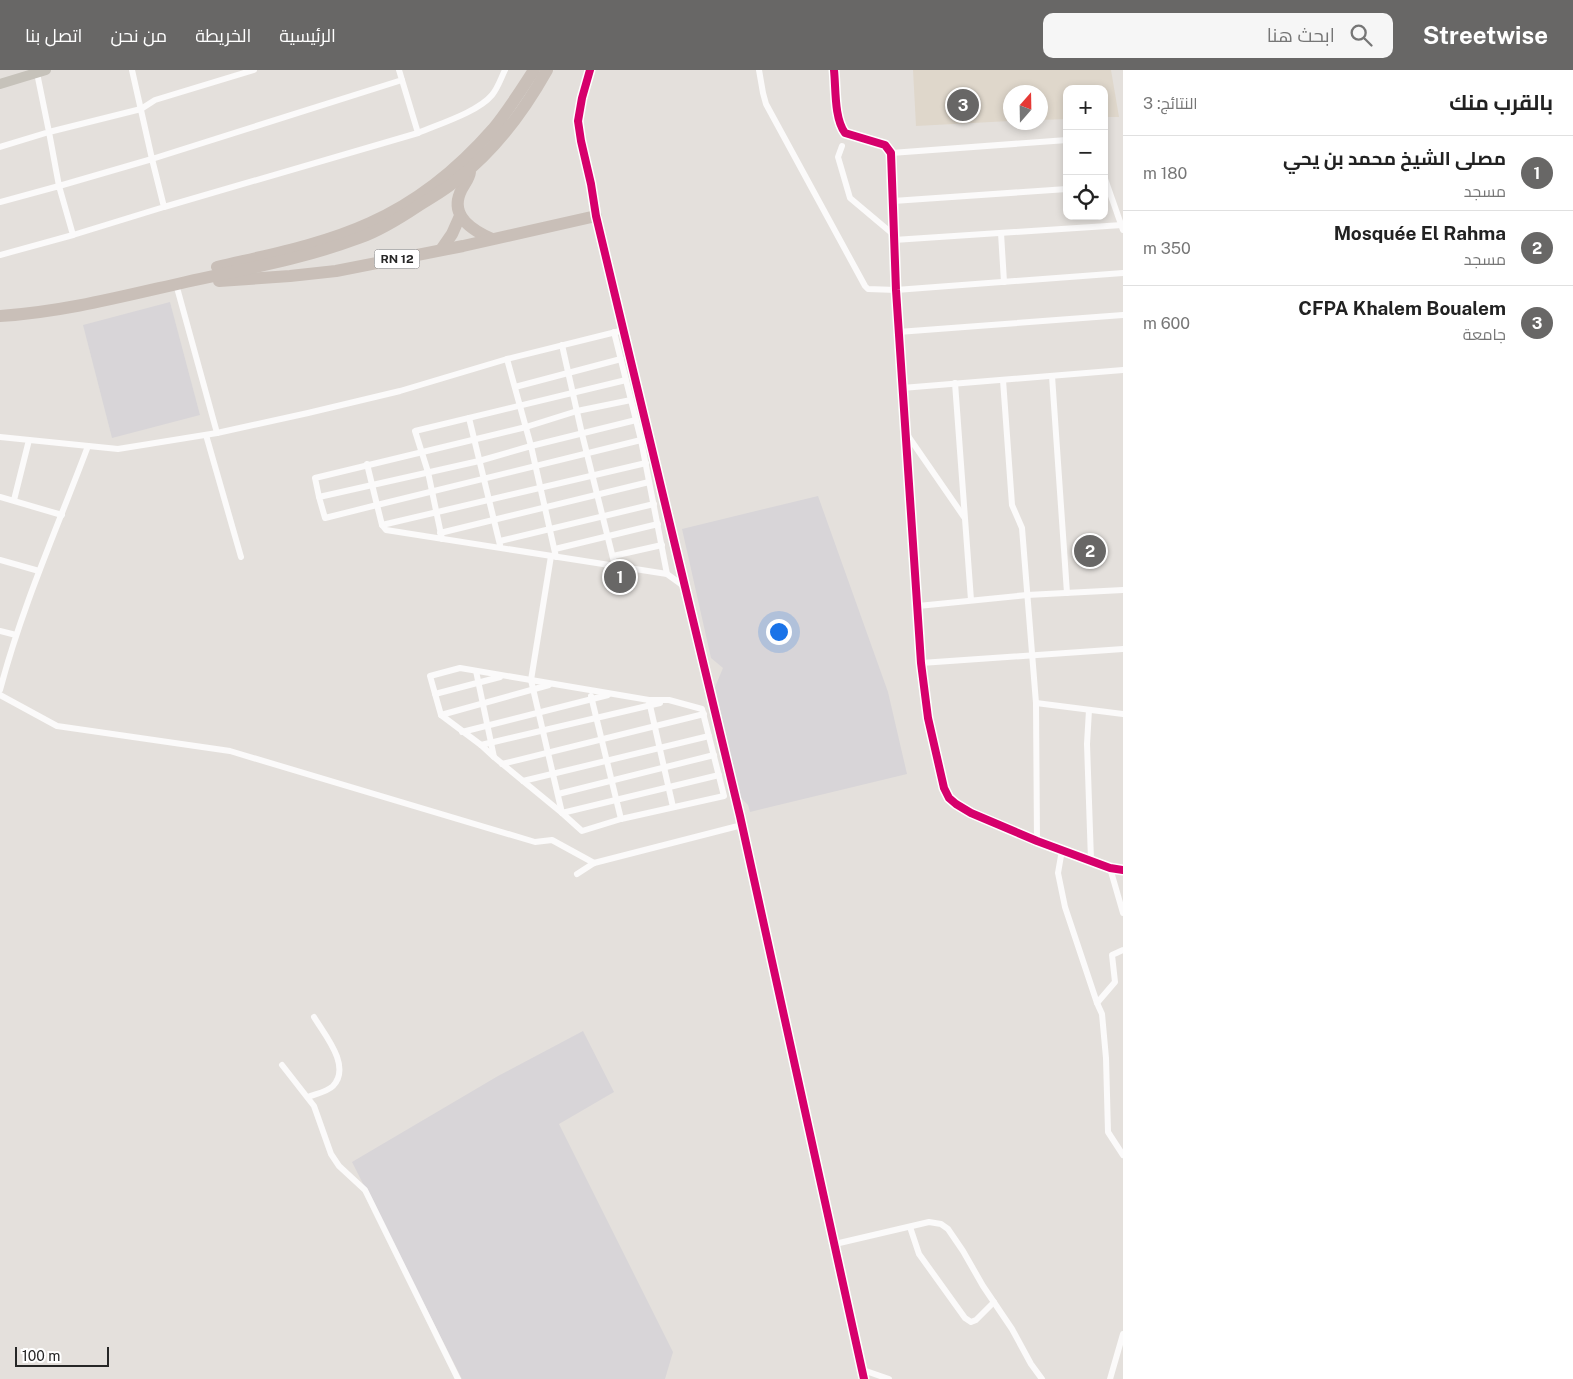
<!DOCTYPE html>
<html lang="ar">
<head>
<meta charset="utf-8">
<style>
  :root { --surface:#fff; --page:#f6f6f6; --text:#222; --muted:#767676; --line:#e0e0e0; --accent:#686766 }
  body { margin:0; font-family:"Public Sans",Cairo,sans-serif; background:var(--page); color:var(--text); direction:rtl }
  .controls { position:absolute; right:15px; top:15px; display:grid; overflow:hidden; border-radius:10px; box-shadow:0 2px 8px #0003 }
  .controls button { width:45px; height:45px; display:grid; place-items:center; padding:0; border:0; border-bottom:1px solid var(--line); background:var(--surface); color:var(--text); font:25px sans-serif }
  .compass { position:absolute; left:1003px; top:15px; width:45px; height:45px; border-radius:50%; background:var(--surface); box-shadow:0 2px 8px #0003; rotate:20deg }
  .scale { position:absolute; left:15px; bottom:12px; width:94px; box-sizing:border-box; padding-left:5px; border:2px solid #262626; border-top:0; font-size:14px; line-height:18px; white-space:nowrap; color:#262626; -webkit-text-stroke:4px #fff; paint-order:stroke }
  .you { position:absolute; left:778px; top:561px; width:18px; height:18px; margin:-12px; border:4px solid #fff; border-radius:50%; background:#1a73e8; box-shadow:0 0 0 8px #1a73e833 }
  .badge { display:grid; place-items:center; width:32px; height:32px; border-radius:50%; background:var(--accent); color:#fff; font-size:16px; font-weight:700 }
  .pin { position:absolute; translate:-50% -50%; border:2px solid #fff; box-shadow:0 1px 5px #0006 }
  .list { margin:0; padding:0; list-style:none }
  h2 { display:flex; justify-content:space-between; align-items:center; height:65px; margin:0; padding:0 20px; font-size:21px }
  h2 small { font-size:16px; font-weight:400; color:var(--muted) }
  .list li { display:grid; grid-template-columns:32px 1fr auto; gap:15px; align-items:center; box-sizing:border-box; height:75px; padding:0 20px; border-top:1px solid var(--line) }
  .list b { display:block; font-size:19px; white-space:nowrap }
  .list p { margin:0; font-size:16px; white-space:nowrap; color:var(--muted) }
  .list em { font-size:16px; font-style:normal; color:var(--muted) }
  .icon { flex:none; width:28px; height:28px; fill:none; stroke:currentColor; stroke-width:2; stroke-linecap:round; stroke-linejoin:round }
  .map { position:relative; flex:none; width:1123px; height:1309px; overflow:hidden; direction:ltr }
  header { display:flex; align-items:center; gap:30px; box-sizing:border-box; height:70px; padding:0 25px; background:var(--accent); color:#fff }
  header strong { font-size:24px }
  nav { display:flex; gap:28px; margin-inline-start:auto; font-size:18px }
  .search { width:350px; height:45px; background:var(--page); display:flex; align-items:center; gap:12px; box-sizing:border-box; padding:0 18px; border-radius:10px; color:var(--muted); font-size:19px }
  main { display:flex }
  aside { flex:1; background:var(--surface) }
  .map>svg:first-child { display:block }
</style>
</head>
<body>
<header>
<strong>Streetwise</strong>
<div class="search"><svg class="icon" aria-label="search" viewBox="0 0 24 24"><circle cx="10" cy="10" r="6"/><path d="M15 15l6 6"/></svg>ابحث هنا</div>
<nav><a>الرئيسية</a><a>الخريطة</a><a>من نحن</a><a>اتصل بنا</a></nav>
</header>
<main>
<aside>
<h2>بالقرب منك<small>النتائج: 3</small></h2>
<ul class="list">
<li><span class="badge">1</span><div><b>مصلى الشيخ محمد بن يحي</b><p>مسجد</p></div><em>180 m</em></li>
<li><span class="badge">2</span><div><b>Mosquée El Rahma</b><p>مسجد</p></div><em>350 m</em></li>
<li><span class="badge">3</span><div><b>CFPA Khalem Boualem</b><p>جامعة</p></div><em>600 m</em></li>
</ul>
</aside>
<div class="map">
<svg width="1123" height="1309" viewBox="0 0 1123 1309">
  <rect width="100%" height="100%" fill="#e4e0dc"/>
  <!-- industrial -->
  <g fill="#d8d5d8">
    <path d="M170,232l30,113 -88,23 -29,-113z"/>
    <path d="M818,426l70,196 19,82 -157,38 -2,-7 -9,-9 -24,-109 8,-19 -12,-10 -29,-129z"/>
    <path d="M583,961l31,61 -55,32 114,228 -8,27h-203l-110,-217 146,-86z"/>
  </g>
  <!-- education -->
  <path fill="#dfd7cb" d="M913,0h198l8,47h-15v-28h-37v30l-26,1 -1,-28h-29l-1,29 -94,5z"/>
  <g fill="none" stroke-linecap="round" stroke-linejoin="round">
    <!-- street -->
    <g stroke="#fbfafa" stroke-width="6">
      <path d="M132,0l20,89 250,-79 -3,-10"/>
      <path d="M759,0l4,23 3,11 99,182 3,3 28,1 227,-17"/>
      <path d="M834,0c2,19 0,48 11,63l40,12 6,8 5,137 25,373 7,55 16,70 5,10 7,6 15,9 66,28 73,27 13,2"/>
      <path d="M418,63c21,-9 60,-21 74,-38 6,-7 9,-17 13,-25"/>
      <path d="M842,76l-4,11 12,41 44,37"/>
      <path d="M0,77l49,-15 -12,-59"/>
      <path d="M891,83l176,-13"/>
      <path d="M1104,106l19,54"/>
      <path d="M893,131l174,-12"/>
      <path d="M0,132l59,-16 14,49 -73,20"/>
      <path d="M164,137l254,-74 -16,-53"/>
      <path d="M1001,163l3,49"/>
      <path d="M73,165l91,-28 -12,-48 -93,27 -10,-54 92,-23 14,-9 99,-30"/>
      <path d="M894,170l228,-15"/>
      <path d="M176,214l41,149"/>
      <path d="M614,262l27,108 26,134"/>
      <path d="M898,262l225,-17"/>
      <path d="M562,275l20,89 33,132"/>
      <path d="M507,289l24,87 105,-26"/>
      <path d="M1052,306l15,217"/>
      <path d="M1003,310l9,125 10,23 14,175 1,138"/>
      <path d="M955,313l16,217"/>
      <path d="M515,317l106,-28"/>
      <path d="M902,318l221,-18"/>
      <path d="M469,348l31,127"/>
      <path d="M906,363l58,84"/>
      <path d="M206,365l35,122"/>
      <path d="M0,367l118,12 99,-16 91,-20 92,-22 107,-32 117,-29"/>
      <path d="M367,394l10,41 264,-65"/>
      <path d="M0,427l62,18"/>
      <path d="M319,427l-4,-19 211,-51 51,-16 54,-11"/>
      <path d="M14,430l15,-60"/>
      <path d="M382,455l264,-62"/>
      <path d="M440,463l209,-51"/>
      <path d="M442,469l-14,-67 -13,-41 211,-51"/>
      <path d="M500,471l154,-37"/>
      <path d="M555,479l103,-25"/>
      <path d="M551,486l-20,124 31,133 157,-38"/>
      <path d="M613,486l49,-11"/>
      <path d="M556,487l-25,-111 -52,15 -160,36 6,21 52,-13 5,20 4,5 281,44 18,13"/>
      <path d="M0,490l39,11"/>
      <path d="M918,536l109,-11 96,-5"/>
      <path d="M0,561l16,4"/>
      <path d="M921,593l202,-14"/>
      <path d="M460,598l189,32h20l33,9 22,87 -103,23 -39,12 -20,-18 -68,-56 -13,-12 -40,-30 -11,-39z"/>
      <path d="M476,601l18,86"/>
      <path d="M0,620c22,-84 58,-164 88,-244"/>
      <path d="M435,624l65,-17"/>
      <path d="M0,625l57,31 173,25 305,91 17,-2 42,23"/>
      <path d="M591,626l30,123"/>
      <path d="M649,631l24,106"/>
      <path d="M1036,633l87,11"/>
      <path d="M1089,640l-2,34 4,116"/>
      <path d="M441,645l108,-30"/>
      <path d="M462,662l146,-37"/>
      <path d="M481,675l179,-42"/>
      <path d="M502,694l202,-50"/>
      <path d="M523,711l186,-45"/>
      <path d="M558,724l156,-39"/>
      <path d="M1062,780l-4,23 7,34 32,96 5,11 4,44 2,74 15,23"/>
      <path d="M1110,798l13,45"/>
      <path d="M577,804l17,-11 148,-38"/>
      <path d="M1097,933l18,-21 -3,-27 11,-5"/>
      <path d="M282,995l32,41 17,48 8,12 26,24 93,189"/>
      <path d="M308,1027c7,-3 19,-5 25,-11 19,-20 -9,-52 -19,-69"/>
      <path d="M910,1157l9,27 46,64 6,4 5,-2 18,-18"/>
      <path d="M835,1174l94,-22 12,2 7,5 15,22 20,35 29,43 19,35 11,15"/>
      <path d="M863,1300l26,9"/>
      <path d="M1110,1309l13,-45"/>
    </g>
    <!-- secondary -->
    <path stroke="#fbfafa" stroke-width="9" d="M590,0l-8,28 -4,23 3,20 10,43 5,32 144,600 124,563"/>
    <!-- primary -->
    <path stroke="#c6c2ba" stroke-width="10" d="M0,14l46,-14"/>
    <!-- highway -->
    <g stroke="#c9bfb8" stroke-width="12">
      <path d="M470,102c-1,8 -7,13 -10,21 -10,24 14,38 32,46"/>
      <path d="M441,180l11,-16 8,-18"/>
      <path d="M217,197c51,-12 105,-22 153,-44 47,-21 89,-55 123,-94 15,-18 28,-39 41,-59"/>
      <path d="M219,211l71,-5 46,-5 127,-25 133,-30"/>
      <path d="M0,246c63,-4 124,-20 186,-34 58,-13 117,-23 173,-44 20,-7 41,-20 59,-32 14,-9 29,-17 41,-28 37,-29 65,-67 88,-108"/>
    </g>
    <!-- cycleway casing -->
    <g stroke="#fff" stroke-width="11">
      <g id="cycleway">
        <path d="M590,0l-8,28 -4,23 3,20 10,43 5,32 144,600 124,563"/>
        <path d="M834,0c2,19 0,48 11,63l40,12 6,8 5,137 25,373 7,55 16,70 5,10 7,6 15,9 66,28 73,27 13,2"/>
      </g>
    </g>
    <!-- cycleway -->
    <use href="#cycleway" stroke="#d6006c" stroke-width="8"/>
  </g>
  <g text-anchor="middle" dominant-baseline="central" stroke-width="4.5" stroke-linejoin="round" paint-order="stroke">
    <!-- shield labels -->
    <rect fill="#fff" stroke="#676767" stroke-width="1" x="374.5" y="179.5" width="45" height="19" rx="4"/>
    <g font-size="12" font-weight="bold" fill="#262626">
      <text x="397" y="189">RN 12</text>
    </g>
  </g>
</svg>
<div class="controls">
<button>+</button>
<button>−</button>
<button><svg class="icon" aria-label="locate" viewBox="0 0 24 24"><circle cx="12" cy="12" r="6"/><path d="M12 2v4M12 18v4M2 12h4M18 12h4"/></svg></button>
</div>
<svg class="compass" viewBox="-18 -18 36 36"><path d="M0-13l5 13h-10z" fill="#e53935"/><path d="M0 13l5-13h-10z" fill="#767676"/></svg>
<div class="scale">100 m</div>
<div class="you"></div>
<div class="pin badge" style="left:620px;top:507px">1</div>
<div class="pin badge" style="left:1090px;top:481px">2</div>
<div class="pin badge" style="left:963px;top:35px">3</div>
</div>
</main>
</body>
</html>
